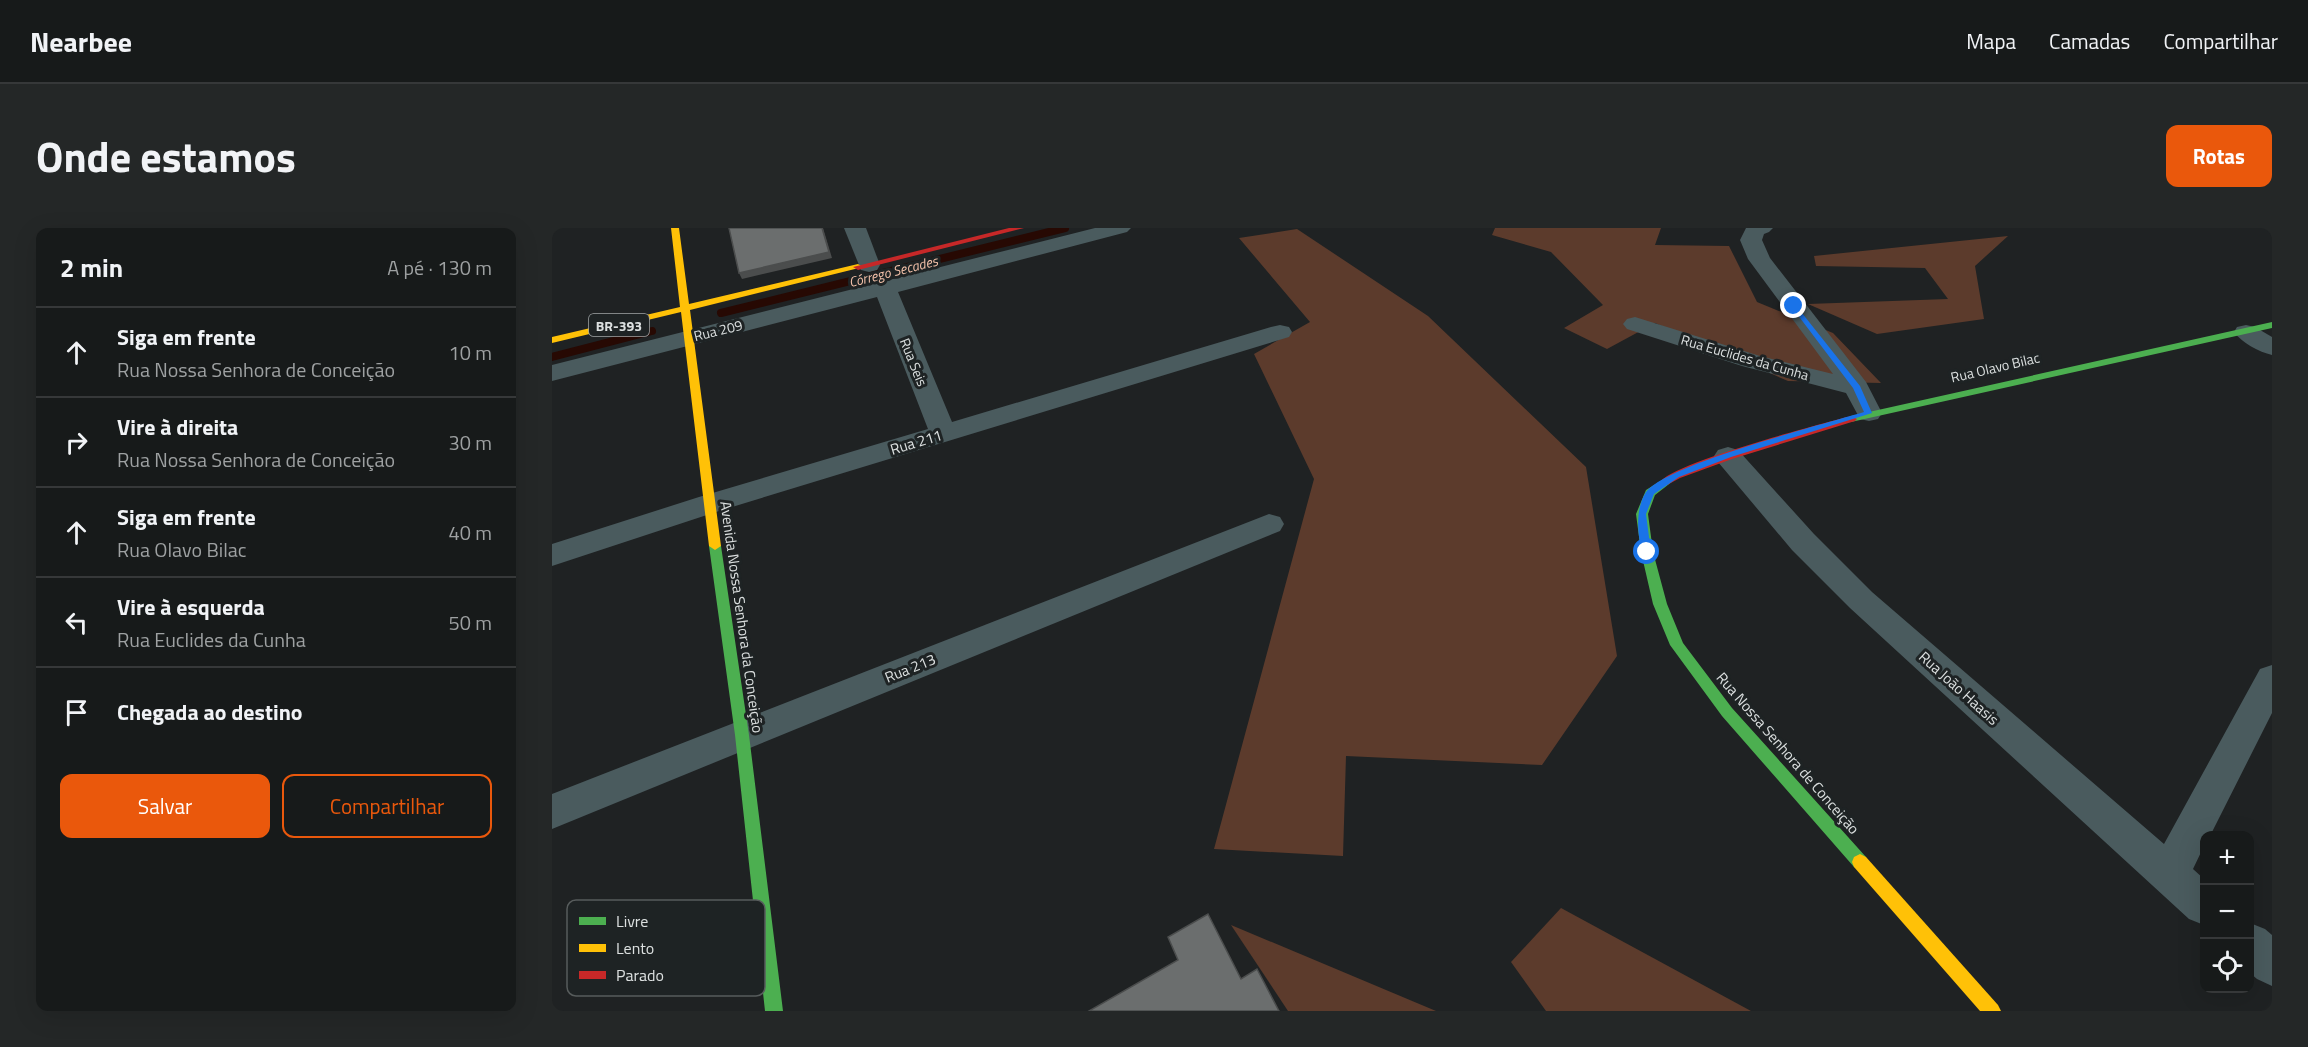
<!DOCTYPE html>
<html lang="pt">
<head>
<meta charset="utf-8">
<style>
  :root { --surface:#171a1a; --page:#242727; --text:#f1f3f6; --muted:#9ea1a2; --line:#363839; --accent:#ea580c }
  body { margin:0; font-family:"Titillium Web",sans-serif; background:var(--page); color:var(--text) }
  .controls { position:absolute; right:18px; bottom:18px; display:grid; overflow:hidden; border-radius:12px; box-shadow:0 6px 24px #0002 }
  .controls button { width:54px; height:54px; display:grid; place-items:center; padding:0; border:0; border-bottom:2px solid var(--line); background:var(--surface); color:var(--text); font:30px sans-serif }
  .stop { position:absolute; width:18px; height:18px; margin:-14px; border:4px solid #1a73e8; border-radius:50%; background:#fff }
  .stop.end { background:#1a73e8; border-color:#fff; box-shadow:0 2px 6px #0008 }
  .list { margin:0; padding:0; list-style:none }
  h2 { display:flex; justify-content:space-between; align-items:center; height:78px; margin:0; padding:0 24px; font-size:26px }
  h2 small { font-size:20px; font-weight:400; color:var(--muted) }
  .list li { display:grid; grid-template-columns:39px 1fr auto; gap:18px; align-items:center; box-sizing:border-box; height:90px; padding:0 24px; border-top:2px solid var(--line) }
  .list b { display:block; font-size:22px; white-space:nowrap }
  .list p { margin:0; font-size:20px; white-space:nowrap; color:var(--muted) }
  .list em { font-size:20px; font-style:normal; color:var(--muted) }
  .actions { display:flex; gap:12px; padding:18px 24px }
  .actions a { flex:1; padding:14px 0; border:2px solid var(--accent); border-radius:12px; text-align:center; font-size:21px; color:var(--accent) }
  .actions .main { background:var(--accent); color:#fff }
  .icon { flex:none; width:33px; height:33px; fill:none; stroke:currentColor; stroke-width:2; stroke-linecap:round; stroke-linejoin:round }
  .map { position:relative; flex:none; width:1720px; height:783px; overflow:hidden; border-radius:12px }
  header { display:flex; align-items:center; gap:36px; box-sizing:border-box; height:84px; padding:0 30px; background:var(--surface); border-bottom:2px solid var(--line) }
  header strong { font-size:28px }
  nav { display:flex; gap:33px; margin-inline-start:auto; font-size:21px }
  .intro { display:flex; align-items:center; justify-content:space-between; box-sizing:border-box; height:144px; padding:0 36px }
  h1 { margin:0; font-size:42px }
  .button { padding:15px 27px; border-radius:12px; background:var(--accent); color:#fff; font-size:21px; font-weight:700 }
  main { display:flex; gap:36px; padding:0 36px }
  aside { flex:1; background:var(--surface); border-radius:12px; box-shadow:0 6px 24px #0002 }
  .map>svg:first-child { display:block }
</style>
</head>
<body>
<header>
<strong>Nearbee</strong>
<nav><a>Mapa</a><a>Camadas</a><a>Compartilhar</a></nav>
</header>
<div class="intro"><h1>Onde estamos</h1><a class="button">Rotas</a></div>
<main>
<aside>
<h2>2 min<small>A pé · 130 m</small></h2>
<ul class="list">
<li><svg class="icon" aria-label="ahead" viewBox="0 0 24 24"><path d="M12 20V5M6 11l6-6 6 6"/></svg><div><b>Siga em frente</b><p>Rua Nossa Senhora de Conceição</p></div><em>10 m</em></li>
<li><svg class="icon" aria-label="right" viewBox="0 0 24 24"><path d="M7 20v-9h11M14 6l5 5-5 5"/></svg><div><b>Vire à direita</b><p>Rua Nossa Senhora de Conceição</p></div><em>30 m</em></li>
<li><svg class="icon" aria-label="ahead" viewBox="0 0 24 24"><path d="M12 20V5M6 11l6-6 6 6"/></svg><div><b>Siga em frente</b><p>Rua Olavo Bilac</p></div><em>40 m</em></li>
<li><svg class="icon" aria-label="left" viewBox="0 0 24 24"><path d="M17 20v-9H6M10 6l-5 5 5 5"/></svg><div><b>Vire à esquerda</b><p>Rua Euclides da Cunha</p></div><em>50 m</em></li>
<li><svg class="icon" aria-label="arrive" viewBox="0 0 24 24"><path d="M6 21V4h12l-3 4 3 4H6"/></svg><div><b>Chegada ao destino</b></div></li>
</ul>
<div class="actions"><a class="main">Salvar</a><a>Compartilhar</a></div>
</aside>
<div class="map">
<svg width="1720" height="783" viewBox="0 0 1720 783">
  <rect width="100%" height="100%" fill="#1f2223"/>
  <!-- green -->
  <g fill="#5c3b2c">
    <path d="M943,0h166l-6,17 74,1 28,56 76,31 48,50 -93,-2 -133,-58 -48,26 -43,-21 39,-23 -52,-53 -59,-17z"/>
    <path d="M745,1l131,87 158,151 31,189 -75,109 -196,-9 -3,100 -129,-7 100,-370 -60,-125 56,-32 -71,-84z"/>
    <path d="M1456,8l-33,30 9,53 -107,15 -69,-30 140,-5 -23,-31 -109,-2 -2,-10z"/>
    <path d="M1009,680l190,103h-205l-35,-49z"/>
    <path d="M679,697l205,86h-148z"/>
  </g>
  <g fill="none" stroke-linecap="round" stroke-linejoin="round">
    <!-- stream -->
    <g stroke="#270903" stroke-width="8">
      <path d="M169,85l344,-85"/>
      <path d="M0,129l100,-26"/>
    </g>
    <!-- street -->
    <g fill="#4a5b5e" fill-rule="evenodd">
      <path d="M292,0h22l14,37 -3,5 -8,2 -8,-2z"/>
      <path d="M543,0h36l-4,4 -229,60 54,130 319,-95 9,-2 9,2 3,5 -3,5 -570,174 -167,55v-22l147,-47 229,-68 -51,-132 -325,84v-16z"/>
      <path d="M1194,0h27l-4,4 -5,2 -2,6 8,18 96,124 16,31 -4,6 -9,2 -9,-2 -14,-26 -104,-27 -115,-37 -4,-5 4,-5 8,-2 125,39 73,18 -85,-115 -8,-19z"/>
      <path d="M1694,97l9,2 17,10v18c-13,-3 -30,-12 -38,-23l3,-5z"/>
      <path d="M1176,219l10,3 76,84 58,58 292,252 96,-175 12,-4v48l-62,123h-6v10l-11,23 11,10v46l-15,-6 -339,-311 -58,-58 -74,-88 -4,-6 4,-6z"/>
      <path d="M717,286l11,3 4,7 -4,7 -728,298v-35z"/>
      <path d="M1698,695l15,6 7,6v51l-15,-7 -7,-6z"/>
    </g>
    <!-- fast -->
    <g fill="#4caf50" fill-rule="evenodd">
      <path d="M1720,94v6l-421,94 -6,-3 6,-3z"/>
      <path d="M1115,249l6,4 -18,14 -7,19 5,38 14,52 16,39 49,65 134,149 2,5 -2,5 -6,3 -6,-3 -132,-151 -52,-71 -17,-41 -12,-52 -5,-38 10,-24z"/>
      <path d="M163,314l6,4 28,189 34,276h-18l-30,-276 -26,-189z"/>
    </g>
    <!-- slow -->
    <g fill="#ffc107" fill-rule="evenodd">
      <path d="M119,0h8l10,76 169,-40 5,3 -173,43 31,236 -6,4 -6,-4 -28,-234 -129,31v-6l128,-30z"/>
      <path d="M1308,626l6,3 132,148 3,6h-21l-126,-144 -2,-5 2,-5z"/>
    </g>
    <!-- jam -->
    <g fill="#c62828" fill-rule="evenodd">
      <path d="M457,0h15l-166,42 -5,-3z"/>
      <path d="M1299,188l6,3 -2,2 -123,38 -52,19 -13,7 -6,-4c16,-19 159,-57 190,-65z"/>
    </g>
  </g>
  <!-- shaded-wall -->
  <path fill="#4b4d4d" d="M270,0h1l9,30 -90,21 -3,-6z"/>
  <!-- building -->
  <g fill="#6b6e6e" stroke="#4b4d4d" stroke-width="1.5">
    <path d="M177,0h93l7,24 -90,21z"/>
    <path d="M656,686l33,65 16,-10 22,42h-190l89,-51 -10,-23z"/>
  </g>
  <!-- route -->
  <path fill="#1a73e8" d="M1242,75l66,83 12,27 -141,44 -52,20 -25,17 -8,20 5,38 -4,3 -4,-1c-6,-18 -8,-45 3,-62 20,-28 179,-68 218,-80l-11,-24 -62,-82z"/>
  <g text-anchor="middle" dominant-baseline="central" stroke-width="6" stroke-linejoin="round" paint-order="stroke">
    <!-- far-water labels -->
    <g font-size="14" font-style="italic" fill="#f4c2aa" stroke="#1e2324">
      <text transform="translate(341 43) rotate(-14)">Córrego Secades</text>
    </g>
    <!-- shield labels -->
    <rect fill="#1e2324" stroke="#a3a7a8" stroke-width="1.5" x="37" y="86" width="60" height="22" rx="4.5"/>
    <g font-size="14" font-weight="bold" fill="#dce0e0">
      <text x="67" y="97">BR-393</text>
    </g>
    <!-- far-street labels -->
    <g font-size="14" fill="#dce0e0" stroke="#1e2324">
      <text transform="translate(166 102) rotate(-14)">Rua 209</text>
      <text transform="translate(1193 129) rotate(16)">Rua Euclides da Cunha</text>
      <text transform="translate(362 134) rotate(68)">Rua Seis</text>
      <text transform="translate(1443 139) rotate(-13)">Rua Olavo Bilac</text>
    </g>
    <!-- street labels -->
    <g font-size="15" fill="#dce0e0" stroke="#1e2324">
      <text transform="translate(364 214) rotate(-17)">Rua 211</text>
      <text transform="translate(190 389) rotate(82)">Avenida Nossa Senhora da Conceição</text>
      <text transform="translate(358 440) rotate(-22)">Rua 213</text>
      <text transform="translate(1407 460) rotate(42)">Rua João Haasis</text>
      <text transform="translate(1236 525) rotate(49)">Rua Nossa Senhora de Conceição</text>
    </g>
  </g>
  <!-- legend -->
  <rect x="15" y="672" width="198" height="96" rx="9" fill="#1e2324" stroke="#575c5c" stroke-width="1.5"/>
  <rect x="27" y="689" width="27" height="8" fill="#4caf50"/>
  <rect x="27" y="716" width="27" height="8" fill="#ffc107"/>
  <rect x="27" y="743" width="27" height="8" fill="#c62828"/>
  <g font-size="16" fill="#dce0e0">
    <text x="64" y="699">Livre</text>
    <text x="64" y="726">Lento</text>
    <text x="64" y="753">Parado</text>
  </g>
</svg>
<div class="controls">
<button>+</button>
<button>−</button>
<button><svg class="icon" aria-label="locate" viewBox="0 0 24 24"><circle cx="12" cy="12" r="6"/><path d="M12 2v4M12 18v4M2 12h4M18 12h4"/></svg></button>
</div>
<div class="stop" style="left:1095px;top:324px"></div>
<div class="stop end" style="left:1242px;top:78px"></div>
</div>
</main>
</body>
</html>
